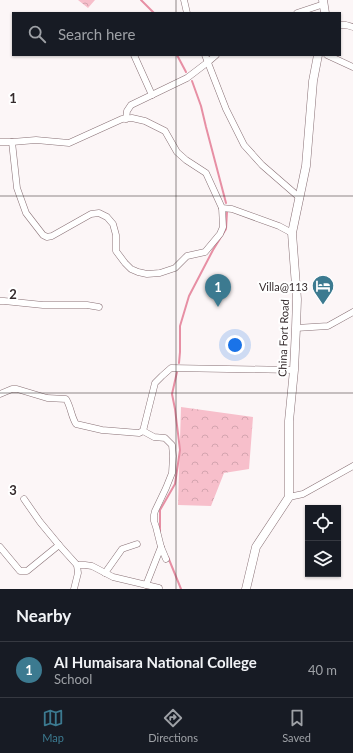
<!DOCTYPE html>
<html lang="en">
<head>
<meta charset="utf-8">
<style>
  :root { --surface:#171b24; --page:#242831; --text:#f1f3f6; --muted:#9ea1a6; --line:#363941; --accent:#3c7a90 }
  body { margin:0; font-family:Lato,sans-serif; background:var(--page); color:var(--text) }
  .controls { position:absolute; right:12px; bottom:12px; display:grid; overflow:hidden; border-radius:0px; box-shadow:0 1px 3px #0004 }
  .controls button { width:36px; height:36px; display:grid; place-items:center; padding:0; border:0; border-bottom:1px solid var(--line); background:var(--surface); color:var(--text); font:20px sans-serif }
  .you { position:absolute; left:235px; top:345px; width:14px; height:14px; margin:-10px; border:3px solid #fff; border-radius:50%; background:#1a73e8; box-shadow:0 0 0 6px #1a73e833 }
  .badge { display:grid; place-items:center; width:26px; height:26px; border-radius:50%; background:var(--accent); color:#fff; font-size:13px; font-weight:700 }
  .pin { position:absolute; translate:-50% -33px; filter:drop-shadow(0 1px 2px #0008) }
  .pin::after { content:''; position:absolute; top:21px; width:14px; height:12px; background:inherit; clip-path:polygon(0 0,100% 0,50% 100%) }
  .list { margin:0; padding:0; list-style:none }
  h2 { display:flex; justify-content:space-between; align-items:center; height:52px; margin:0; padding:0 16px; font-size:17px }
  h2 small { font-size:13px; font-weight:400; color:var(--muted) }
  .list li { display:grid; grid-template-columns:26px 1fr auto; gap:12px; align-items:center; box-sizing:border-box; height:56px; padding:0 16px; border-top:1px solid var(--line) }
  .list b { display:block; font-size:15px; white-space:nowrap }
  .list p { margin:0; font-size:13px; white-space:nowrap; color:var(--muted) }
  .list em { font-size:13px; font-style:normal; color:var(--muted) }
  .icon { flex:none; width:22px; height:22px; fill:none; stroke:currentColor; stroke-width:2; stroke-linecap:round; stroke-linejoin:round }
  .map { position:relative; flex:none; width:353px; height:589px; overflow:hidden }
  .search { position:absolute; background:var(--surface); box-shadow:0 1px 3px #0004; left:12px; right:12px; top:12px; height:44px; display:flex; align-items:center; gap:10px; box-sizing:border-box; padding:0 14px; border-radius:0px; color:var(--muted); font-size:15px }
  .sheet { height:108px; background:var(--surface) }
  nav { display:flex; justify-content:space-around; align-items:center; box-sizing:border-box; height:56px; border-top:1px solid var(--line); background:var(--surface); font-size:11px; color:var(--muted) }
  nav a { display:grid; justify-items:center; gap:2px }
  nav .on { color:var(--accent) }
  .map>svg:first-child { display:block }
</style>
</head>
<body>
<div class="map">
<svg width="353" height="589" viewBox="0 0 353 589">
  <defs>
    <pattern id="forest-crowns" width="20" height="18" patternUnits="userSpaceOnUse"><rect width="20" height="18" fill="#f7bfcb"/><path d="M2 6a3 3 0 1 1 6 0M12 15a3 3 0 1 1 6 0" fill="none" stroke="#d4a4af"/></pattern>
  </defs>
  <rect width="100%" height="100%" fill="#fcf6f7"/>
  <!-- forest -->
  <g fill="url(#forest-crowns)">
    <path d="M78,0h17l-7,8z"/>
    <path d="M181,407l72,10 -4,52 -25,4 -13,33 -33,-1z"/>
  </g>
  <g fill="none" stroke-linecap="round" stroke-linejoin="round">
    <!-- stream -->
    <g stroke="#e78fa4" stroke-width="2">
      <path d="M141,0l13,13"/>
      <path d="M177,55l9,17"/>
      <path d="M192,81l9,25 5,21 20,76"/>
      <path d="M179,363l1,-11v-26l9,-30 24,-46 13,-21 1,-17"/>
      <path d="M160,532v-22l15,-26 5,-34 -5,-41 -3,-15 5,-22"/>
      <path d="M168,557l13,32"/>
    </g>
    <!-- minor casing -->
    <g stroke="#887075" stroke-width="7">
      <g id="minor">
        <path d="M184,0l3,13"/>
        <path d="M297,13l27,-9"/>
        <path d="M340,25h6l7,2"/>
        <path d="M134,55l18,40"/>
        <path d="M205,55l21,54 18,36 18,20 38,33"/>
        <path d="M327,55l26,12"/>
        <path d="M126,119l1,-8 4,-6 56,-27 21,-16 8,-7"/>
        <path d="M0,142h12l24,-2 33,3 53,-24 10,-1 13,3 20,10 12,21 9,8 20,13 16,35 10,1 47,17 13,7"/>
        <path d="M12,142l5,46 9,25 17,22 4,2 5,-1 39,-22 8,-1 8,4 6,7 3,11v16l9,12 6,6 7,3 9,2 13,-1 15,-5 12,-12 18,-4 15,-18 3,-7 -1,-19"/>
        <path d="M0,301h4l39,4h44l12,2"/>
        <path d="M296,328l32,-2 25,-14"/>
        <path d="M0,394l12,-5h5l30,9 19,1c5,8 5,17 10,25l26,6 37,3 4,-2 11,6 11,1 7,7 1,11 -1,17 -6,15 -11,23 -1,4v6l2,6 5,20 5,12"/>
        <path d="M143,431l12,-48 7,-7 9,-8 123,2"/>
        <path d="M289,497l14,-3 50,-28"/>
        <path d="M24,499l16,23 19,23 18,20 1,8 -4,16"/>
        <path d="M0,547l20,24h7l32,-26"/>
        <path d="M77,565h8l7,1 21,11 46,11"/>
        <path d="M105,573l17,-24 15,-5"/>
        <path d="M146,585l15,-38"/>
      </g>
    </g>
    <!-- tertiary casing -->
    <g stroke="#887075" stroke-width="9">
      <g id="tertiary">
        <path d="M323,0l2,13"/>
        <path d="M246,589l10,-42 33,-50v-76l5,-51 2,-42 1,-29 -5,-66 14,-67 7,-85 5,-26"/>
      </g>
    </g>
    <!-- minor -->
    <use href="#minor" stroke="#fff" stroke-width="6"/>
    <!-- tertiary -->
    <use href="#tertiary" stroke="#fff" stroke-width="8"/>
  </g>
  <!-- grid -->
  <path fill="none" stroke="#352b2d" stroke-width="1" stroke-opacity="0.55" d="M176,0v13M176,55v534M0,196h353M0,393h353"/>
  <!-- icons -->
  <defs>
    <g id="hotel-pin" transform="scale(1.15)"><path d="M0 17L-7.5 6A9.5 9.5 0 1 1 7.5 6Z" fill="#3c7a90" stroke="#fff"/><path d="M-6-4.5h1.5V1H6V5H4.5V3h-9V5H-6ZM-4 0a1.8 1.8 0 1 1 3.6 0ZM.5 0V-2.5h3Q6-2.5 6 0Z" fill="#fff"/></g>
  </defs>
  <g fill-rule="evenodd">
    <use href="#hotel-pin" x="323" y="286"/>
  </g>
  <g text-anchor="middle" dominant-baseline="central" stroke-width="4" stroke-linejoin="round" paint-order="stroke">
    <!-- poi labels -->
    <g font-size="11" fill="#352b2d" stroke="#fff" text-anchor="end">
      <text x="308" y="286">Villa@113</text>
    </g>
    <!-- street labels -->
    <g font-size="11" fill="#352b2d" stroke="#fff">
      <text transform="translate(283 338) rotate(-88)">China Fort Road</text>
    </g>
  </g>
  <g font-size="13" text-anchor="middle" font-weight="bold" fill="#352b2d" stroke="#fff" stroke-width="4" stroke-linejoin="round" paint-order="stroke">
    <text x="13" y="103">1</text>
    <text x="13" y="299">2</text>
    <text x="13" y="495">3</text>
  </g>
</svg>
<div class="controls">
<button><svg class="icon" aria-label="locate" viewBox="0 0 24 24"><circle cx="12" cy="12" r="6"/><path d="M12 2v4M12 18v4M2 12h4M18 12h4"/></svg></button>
<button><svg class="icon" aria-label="layers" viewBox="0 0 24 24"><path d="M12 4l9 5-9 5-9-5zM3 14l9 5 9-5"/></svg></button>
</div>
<div class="you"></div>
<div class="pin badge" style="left:218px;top:307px">1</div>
<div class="search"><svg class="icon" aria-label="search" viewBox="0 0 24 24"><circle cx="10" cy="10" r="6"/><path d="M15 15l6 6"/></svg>Search here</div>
</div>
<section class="sheet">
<h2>Nearby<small></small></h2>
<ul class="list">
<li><span class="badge">1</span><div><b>Al Humaisara National College</b><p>School</p></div><em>40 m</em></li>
</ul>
</section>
<nav>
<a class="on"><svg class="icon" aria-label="map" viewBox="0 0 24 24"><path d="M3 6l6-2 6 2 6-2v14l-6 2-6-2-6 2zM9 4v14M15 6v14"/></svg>Map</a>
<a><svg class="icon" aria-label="directions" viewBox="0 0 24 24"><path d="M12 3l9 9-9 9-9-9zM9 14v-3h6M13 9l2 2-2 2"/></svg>Directions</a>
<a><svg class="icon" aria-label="saved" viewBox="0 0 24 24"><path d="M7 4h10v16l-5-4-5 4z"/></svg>Saved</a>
</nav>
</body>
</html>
